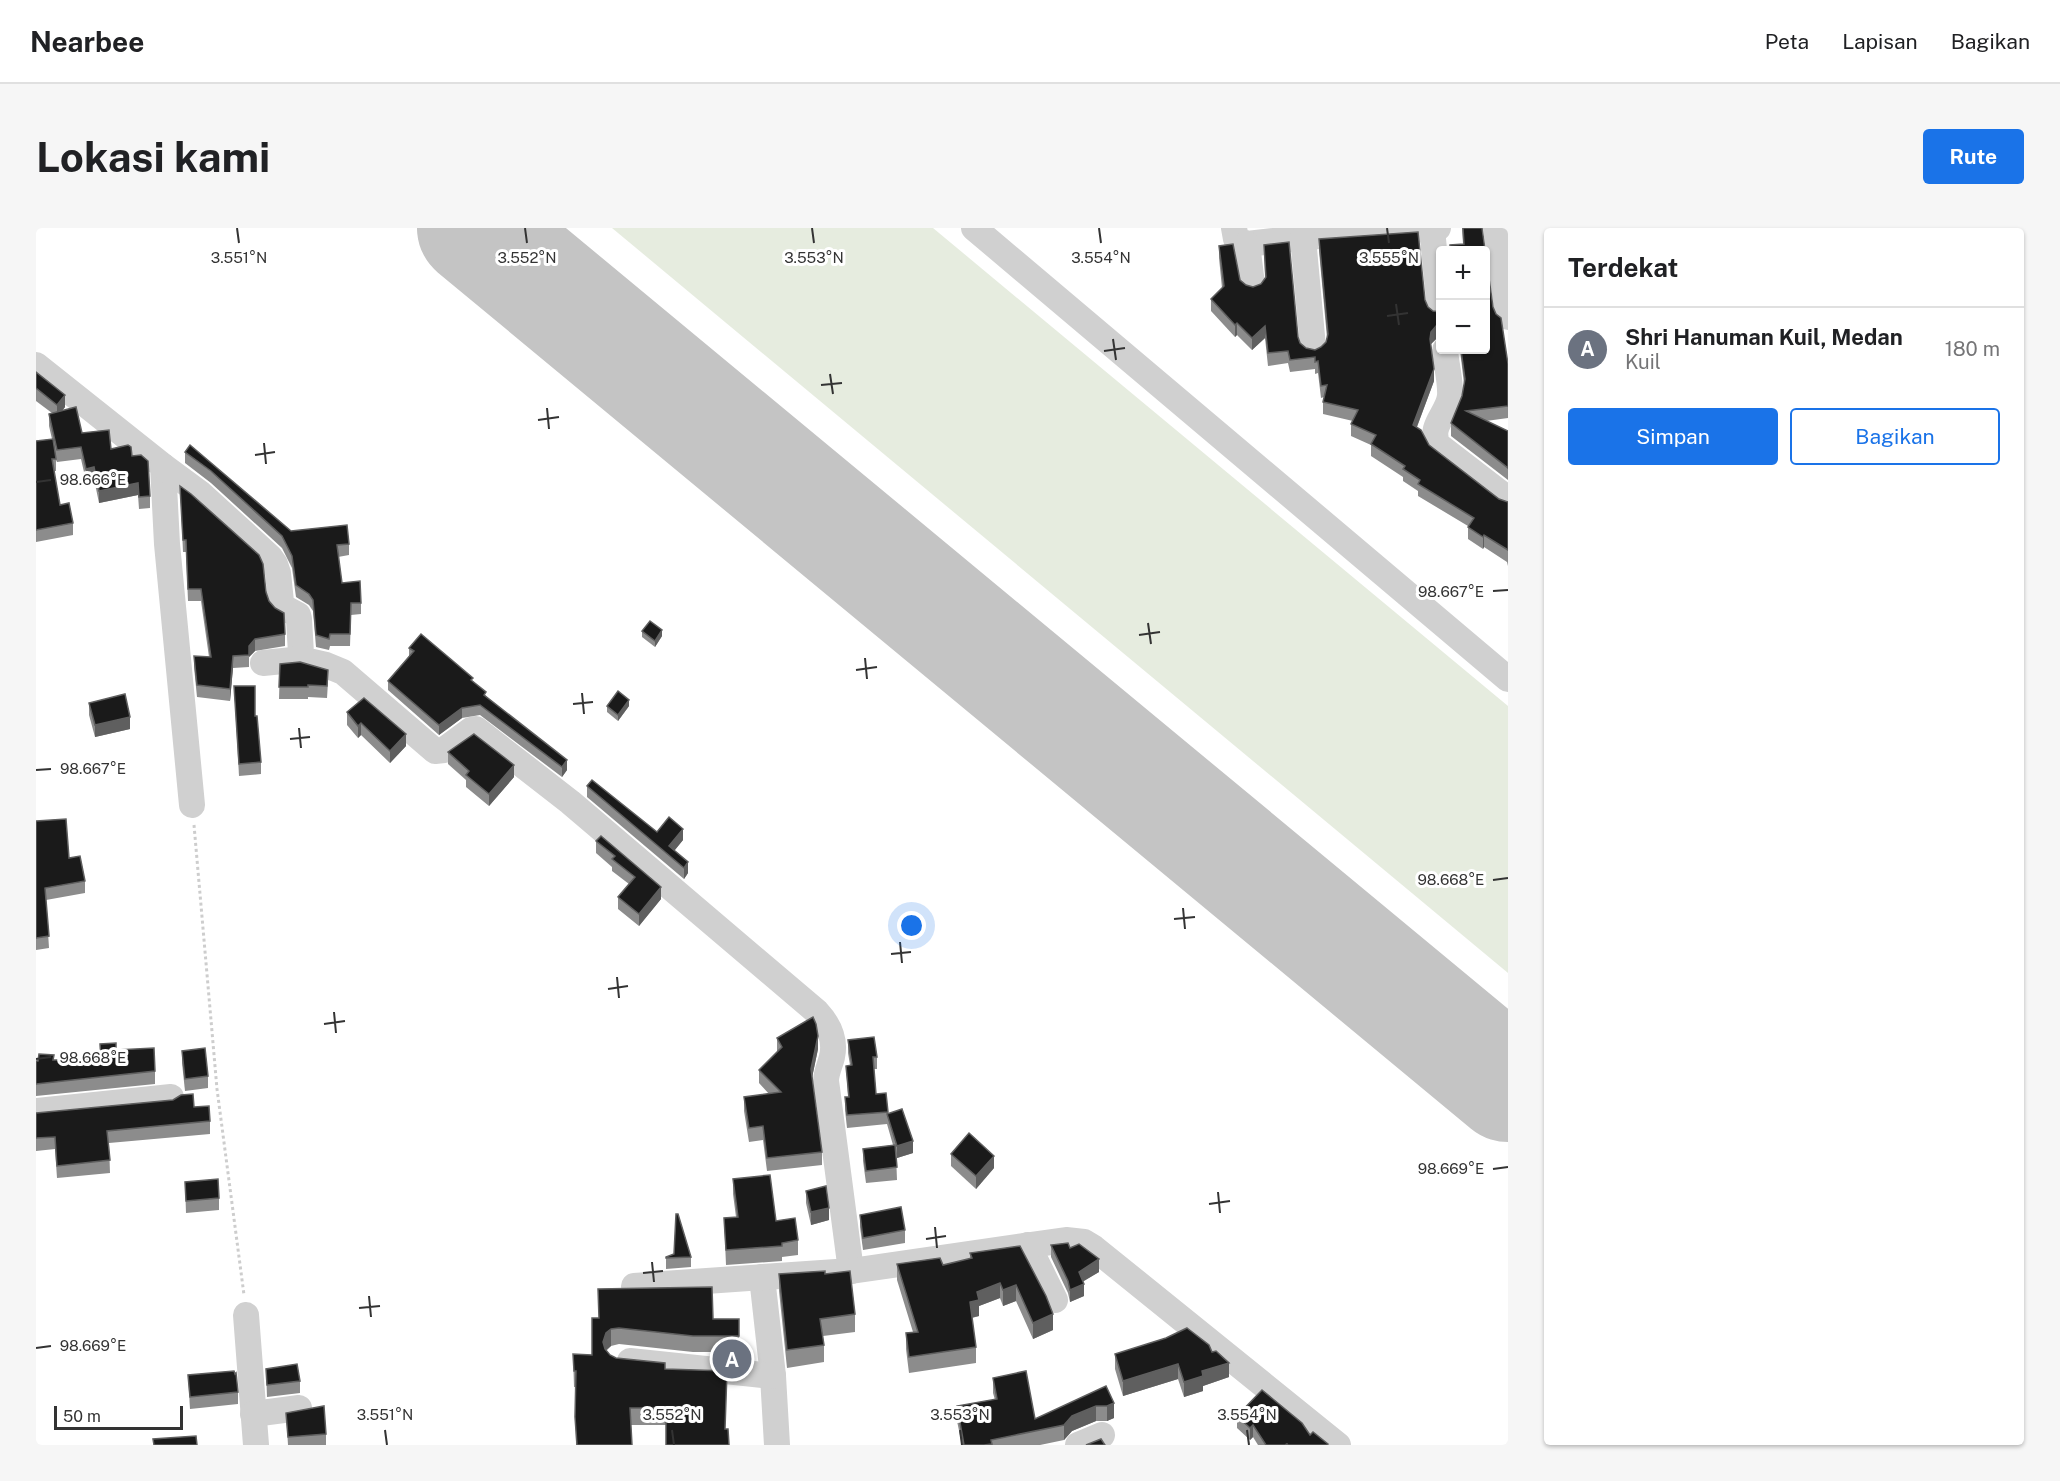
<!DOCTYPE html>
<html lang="id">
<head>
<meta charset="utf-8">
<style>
  :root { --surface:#fff; --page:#f6f6f6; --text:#202124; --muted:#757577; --line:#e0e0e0; --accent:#1a73e8 }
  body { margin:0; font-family:"Public Sans",sans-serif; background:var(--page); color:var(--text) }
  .controls { position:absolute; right:18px; top:18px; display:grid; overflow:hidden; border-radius:6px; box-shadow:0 2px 4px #0004 }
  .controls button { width:54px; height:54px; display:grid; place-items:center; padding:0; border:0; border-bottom:2px solid var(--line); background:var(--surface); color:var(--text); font:30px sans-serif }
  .scale { position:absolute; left:18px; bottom:15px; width:129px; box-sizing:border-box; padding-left:6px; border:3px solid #333; border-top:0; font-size:16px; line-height:21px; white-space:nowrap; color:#333; -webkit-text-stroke:4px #fff; paint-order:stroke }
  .you { position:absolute; left:876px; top:698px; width:21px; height:21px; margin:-15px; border:4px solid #fff; border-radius:50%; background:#1a73e8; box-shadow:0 0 0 9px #1a73e833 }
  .badge { display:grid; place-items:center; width:39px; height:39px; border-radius:50%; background:var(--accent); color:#fff; font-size:20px; font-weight:700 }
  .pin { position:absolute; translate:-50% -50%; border:3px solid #fff; box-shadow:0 2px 6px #0006 }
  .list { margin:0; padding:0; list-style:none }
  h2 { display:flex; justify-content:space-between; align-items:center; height:78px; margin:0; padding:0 24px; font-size:26px }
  h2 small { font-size:20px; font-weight:400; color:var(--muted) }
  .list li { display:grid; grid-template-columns:39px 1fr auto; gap:18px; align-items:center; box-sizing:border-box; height:84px; padding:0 24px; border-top:2px solid var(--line) }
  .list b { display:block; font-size:22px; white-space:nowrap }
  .list p { margin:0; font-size:20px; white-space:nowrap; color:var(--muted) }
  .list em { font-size:20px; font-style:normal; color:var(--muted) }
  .actions { display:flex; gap:12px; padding:18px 24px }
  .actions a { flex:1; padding:14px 0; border:2px solid var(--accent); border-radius:6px; text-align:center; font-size:21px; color:var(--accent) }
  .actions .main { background:var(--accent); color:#fff }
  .map { position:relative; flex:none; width:1472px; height:1217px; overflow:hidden; border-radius:6px }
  header { display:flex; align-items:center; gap:36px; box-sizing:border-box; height:84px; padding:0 30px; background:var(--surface); border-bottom:2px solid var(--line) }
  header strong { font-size:28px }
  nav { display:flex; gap:33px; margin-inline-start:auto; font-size:21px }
  .intro { display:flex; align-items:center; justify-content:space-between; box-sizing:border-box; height:144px; padding:0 36px }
  h1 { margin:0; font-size:42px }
  .button { padding:15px 27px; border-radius:6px; background:var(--accent); color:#fff; font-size:21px; font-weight:700 }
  main { display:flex; gap:36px; padding:0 36px }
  aside { flex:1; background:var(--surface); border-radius:6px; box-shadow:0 2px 4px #0004 }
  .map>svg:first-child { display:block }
</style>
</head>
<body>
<header>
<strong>Nearbee</strong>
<nav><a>Peta</a><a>Lapisan</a><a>Bagikan</a></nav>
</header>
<div class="intro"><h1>Lokasi kami</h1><a class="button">Rute</a></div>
<main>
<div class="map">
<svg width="1472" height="1217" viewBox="0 0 1472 1217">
  <rect width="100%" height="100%" fill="#fff"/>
  <!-- green -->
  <path fill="#e6ecdf" d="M576,0h321l575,478v267z"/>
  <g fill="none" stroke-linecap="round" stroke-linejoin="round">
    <!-- runway -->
    <path stroke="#c4c4c4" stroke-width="116" d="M439,0l1033,856"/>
    <!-- path -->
    <path stroke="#cdcdcd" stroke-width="3" stroke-dasharray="3 3" stroke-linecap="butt" d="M158,597l23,264 27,206"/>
    <!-- minor -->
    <g stroke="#d0d0d0" stroke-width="26">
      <path d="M938,0l534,451"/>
      <path d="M1198,0l2,11 11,5 71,-8 120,-8"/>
      <path d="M1460,0l12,89"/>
      <path d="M1396,1l8,81"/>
      <path d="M1267,10l10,109"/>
      <path d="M1211,16l5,40"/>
      <path d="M1409,122c1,14 6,32 5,46 -2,18 -22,30 -12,49l70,54"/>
      <path d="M0,137l127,101 4,78 25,261"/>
      <path d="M127,238l38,28 69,63 5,7 3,9 3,29 2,5 15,8 1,4 2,35 3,6 22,5 17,7 92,79 9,-1 27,-20 5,-1 94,73 247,210c12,13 19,27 15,45 -2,8 -6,16 -6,24l25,190"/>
      <path d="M227,435l40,-4"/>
      <path d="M0,883l135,-14"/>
      <path d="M992,1017l27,55"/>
      <path d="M726,1049l11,99 4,69"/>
      <path d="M598,1058l217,-15 215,-31 18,2 10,6 244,197"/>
      <path d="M210,1087l10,130"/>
      <path d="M594,1133l143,15"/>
      <path d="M217,1186l46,-6"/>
      <path d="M1042,1217l24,-10"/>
    </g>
  </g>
  <!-- wall -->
  <g fill="#8c8c8c">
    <path d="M1426,0h20l11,79 15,57v54l-22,3 22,10v49l-57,-44v-13l11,-27 2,-12 -4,-34h25v-100h-35v-5l13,-1z"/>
    <path d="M1283,11l106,61 3,7 5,4 7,1v24l-3,2 -6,6 3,37 -17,46 12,18 70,54 9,3v64l-1,-4 -23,-15 -1,2 -15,-10v-13l-50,-30v-5l-15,-10v-4l-32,-21v-11l-20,-9v-12l2,-3 -30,-7v-12l1,-5 -3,1 -3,-25 -3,1v-5l-25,3 -2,-9 -20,3 -3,-28 -13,12 -15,-15 -2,2 -24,-26v-12l11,-11 -3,-30v-12l21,34 6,5 7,2 8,-3 4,-6 -1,-33 36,98 6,5 9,2 6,-3 5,-5 1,-4 -8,-87z"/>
    <path d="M0,144l29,35 -2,3 19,23 29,16 21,7 18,40v12l-11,1 -1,-14 -39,8 -5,-24 -8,2 -5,-22 -24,3 -1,-2v11h-2l6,34 13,18v12l-37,7v-101l16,-2 -3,-13v-12l3,-1 -16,-12z"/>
    <path d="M149,224l106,79 58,13v11l-11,2 4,26 19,20v11l-10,1 -1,31h-20l-1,4 -13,-3 -3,-36 -4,-6 -13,-8 -4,-29 -10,-20 -71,-65 -26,-20z"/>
    <path d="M144,258l86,106 3,9 16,33v12l-30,5 -6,6v10l-16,1 -3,33 -33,-4 -3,-30v-11l15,1 -8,-56h-13l-2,-49h-3z"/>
    <path d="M606,403l20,5 -7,11 -13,-10z"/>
    <path d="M373,420l64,33 13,15 81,74 -5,7 -82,-62 -18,3 -23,17 -51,-45v-9l21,-25z"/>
    <path d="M244,436l48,18 -1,16 -19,-1v2h-29z"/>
    <path d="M198,458l21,30 6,46v12l-22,2z"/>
    <path d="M53,475l41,26 -35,8 -6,-22z"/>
    <path d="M571,478h22l-11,15 -11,-9z"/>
    <path d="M311,484l59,34 -16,17 -29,-28 -3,3 -11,-13z"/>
    <path d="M412,524l66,25 -25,29 -23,-19v-7l-18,-16z"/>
    <path d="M551,558l70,46 26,8 -9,11 14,22 -4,6 -97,-82z"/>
    <path d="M0,593l33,37 16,23v12l-39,7 3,48 -13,2z"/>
    <path d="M565,608l60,63 -22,27 -21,-17v-12l11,-13 -17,-13v-4l-16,-14v-12z"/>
    <path d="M741,810l41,11 -6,28 10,75v13l-55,6 -4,-31 -14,2 -5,-31v-14l25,-3 -10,-11v-13l18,-18z"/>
    <path d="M812,812l29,17v12h-3l2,25 10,-1 2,21 25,39 -16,5 -1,-4 1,26 -31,3 -3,-22v-12l30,-4 -6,-21 -40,4 -2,-18v-13h3l-2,-31 4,-1 -2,-12z"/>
    <path d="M64,816l16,6 39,21v13l-119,12v-35l17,-1h47z"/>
    <path d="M146,823l26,25v12l-23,3 -3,-28z"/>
    <path d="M158,879l16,14v13l-101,9 1,30 -53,5 -2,-29 -19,2v-38z"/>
    <path d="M915,926l43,14 -18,21 -25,-23z"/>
    <path d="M697,951l43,42 22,19v15l-16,2v4l-56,4 -2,-47 12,-1 -3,-23z"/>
    <path d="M149,954l34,16v12l-33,3z"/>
    <path d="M770,963l23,29 -18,5 -5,-22z"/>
    <path d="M824,987l45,15v13l-42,7 -3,-23z"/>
    <path d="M1015,1017l19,3 29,24 -16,9 1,15 -14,6 -2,-9 -17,-36z"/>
    <path d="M984,1018l33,84 -20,9 -17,-38 -13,5 -3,-8 -21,8v10l-7,2 4,29v16l-67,10 -3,-24v-16l7,-1 -16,-52v-16l46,1 27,-6v-6z"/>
    <path d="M630,1029h25v10l-25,2z"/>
    <path d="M743,1046h46l30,40v18l-32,4 1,9v17l-37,6 -8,-77z"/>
    <path d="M556,1090l147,1v33h-46l-74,-8 -8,2 -5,5 4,4 6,3 49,5 1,62h-35l1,20h-56l-1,-58h-1l-1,-33 19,1z"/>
    <path d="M1176,1124l17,25 -26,9v5l-19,6 -6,-18 -55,17 -8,-27v-15z"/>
    <path d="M230,1141l34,12v12l-33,4z"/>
    <path d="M152,1147l50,17v12l-48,5z"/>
    <path d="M957,1150l42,41 71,-33 8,32 -7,3h-11l-24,10 -8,9 -24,5h-78l-5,-24v-15l38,-6 -2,-7z"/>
    <path d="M250,1185l40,21v11h-38z"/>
    <path d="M1201,1188l73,19 18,10h-70l-5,-8 -3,3 -13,-12z"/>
  </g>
  <!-- shaded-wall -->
  <g fill="#5f5f5f">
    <path d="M1201,95v12l-2,2v-12z"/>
    <path d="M1404,96v12l-3,2 -6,6 -1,-5 1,-7 6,-7z"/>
    <path d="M1229,98v12l-13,12v-12z"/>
    <path d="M1398,141v12l-21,56v-12z"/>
    <path d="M29,167v12l-8,10v-12z"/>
    <path d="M58,239v12l-8,2v-12z"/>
    <path d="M102,255v12l-39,8v-12z"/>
    <path d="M1448,307v12l-1,2v-12z"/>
    <path d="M626,402v6l-7,11v-6z"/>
    <path d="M219,411v12l-6,6v10v-21z"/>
    <path d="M197,428v12l-3,33v-12z"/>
    <path d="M593,472v6l-11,15v-6z"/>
    <path d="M426,480v10l-23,17v-10z"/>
    <path d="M94,489v12l-35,8v-12z"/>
    <path d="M325,495v12l-3,3v-12z"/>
    <path d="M370,506v12l-16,17v-12z"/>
    <path d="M531,532v10l-5,7v-10z"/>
    <path d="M478,537v12l-25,29v-12z"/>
    <path d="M647,601v11l-13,16 -1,-10z"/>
    <path d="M652,634v11l-4,6v-11z"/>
    <path d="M625,659v12l-22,27v-12z"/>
    <path d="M782,808v13l-7,34v-14z"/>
    <path d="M877,913v12l-16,5v-12z"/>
    <path d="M958,928v12l-18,21v-13z"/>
    <path d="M793,980v12l-18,5v-13z"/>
    <path d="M1063,1031v13l-20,12v-12z"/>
    <path d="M964,1055v15l-21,8v10l-9,2v-16l7,-10z"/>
    <path d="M1048,1056v12l-14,6v-12z"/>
    <path d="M980,1057v16l-13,5v-16z"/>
    <path d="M1017,1086v16l-20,9v-16z"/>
    <path d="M575,1101v17l-5,4 -3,8v-16l3,-9z"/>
    <path d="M1193,1135v14l-26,9v5l-19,6v-15l18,-11z"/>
    <path d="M1142,1136v15l-55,17v-15z"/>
    <path d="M1078,1175v15l-7,3v-15z"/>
    <path d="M1060,1178v15l-24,10 -8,9v-15l8,-9z"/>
    <path d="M1217,1197v12l-3,3v-12z"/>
  </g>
  <!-- building -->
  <g fill="#1a1a1a" stroke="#5f5f5f" stroke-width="1.5">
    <path d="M1427,0h19l11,79 3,7 5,4 7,46v42l-42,5 42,20v37l-57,-45 11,-27 3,-17 -4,-29h24v-100h-35v-5l14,-1z"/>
    <path d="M1382,4l7,68 3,7 5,4 7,1v12l-3,1 -6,7 -1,7 4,30 -21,56 8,5 8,15 70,54 9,3v48l-24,-15 -1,2 -15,-10 6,-9 -56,-34 2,-4 -17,-11 2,-3 -34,-22 5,-9 -25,-11 7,-14 -35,-8 4,-17 -6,1 -3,-25 -3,1v-5l-25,3 -2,-9 -20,2 -3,-27 -13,12 -15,-15 -2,2 -24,-26 13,-13 -5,-40 14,-2 7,36 6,5 7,2 8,-3 5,-7 -2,-32 25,-3 9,95 2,6 6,5 9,2 6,-3 5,-5 2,-8 -9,-95z"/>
    <path d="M0,144l29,23 -8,10 -21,-17z"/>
    <path d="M40,179l6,26 27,-3 2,19 17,-4 3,2 1,9 9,-1 7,6 2,35 -11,1 -1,-14 -39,8 -5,-24 -8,2 -5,-22 -24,3 -8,-36z"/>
    <path d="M17,211l3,20h-4l8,46 9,-2 4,20 -37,7v-89z"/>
    <path d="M154,217l101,86 56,-6 2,19 -12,1 5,38 18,-2 1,22h-10l-1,31h-20l-1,5 -13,-4 -3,-35 -4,-6 -13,-9 -4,-29 -10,-20 -71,-65 -26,-19z"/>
    <path d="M144,258l11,8 68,61 4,9 3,28 3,9 6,7 9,5 1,21 -30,5 -6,7v9l-16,1 -3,33 -33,-4 -3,-29 17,1 -10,-68h-13l-2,-49h-3z"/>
    <path d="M614,393l12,9 -7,11 -13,-10z"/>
    <path d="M385,406l52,44 -2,2 15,12 -2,3 83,65 -5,7 -82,-62 -18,3 -23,17 -51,-44 26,-30 -5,-3z"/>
    <path d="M264,434l28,8 -1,16 -19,-1v2h-29l1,-23z"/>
    <path d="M198,458h21v30h2l4,46 -22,2z"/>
    <path d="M582,463l11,9 -11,15 -11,-9z"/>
    <path d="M89,466l5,23 -35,8 -6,-22z"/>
    <path d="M328,470l42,36 -16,17 -29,-28 -3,3 -11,-14z"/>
    <path d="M438,506l40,31 -25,29 -23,-19 3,-4 -21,-19z"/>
    <path d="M556,552l65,52 12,-15 14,12 -14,17 19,16 -4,6 -97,-82z"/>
    <path d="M30,591l3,39 11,-2 5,25 -40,7 4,48 -13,2v-117z"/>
    <path d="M565,608l60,51 -22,27 -21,-17 17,-20 -23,-18 3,-3 -19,-15z"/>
    <path d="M777,789l3,7 2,12 -7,33 11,83 -55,6 -4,-32 -14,2 -5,-31 37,-5 -22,-22 23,-23 -5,-9z"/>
    <path d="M838,809l3,20h-4l3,37 10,-1 2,19 -41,3 -2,-18h4l-3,-31 6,-1 -4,-25z"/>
    <path d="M80,815v7l38,-2 1,23 -119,13v-23h2l1,-7 15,1 -1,5h48l-1,-16z"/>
    <path d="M169,820l3,28 -23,3 -3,-28z"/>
    <path d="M157,866l1,13 15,-1 1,15 -103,10 3,29 -53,6 -2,-29 -19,1v-25l137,-13 8,-5z"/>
    <path d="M866,881l11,32 -16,5 -10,-32z"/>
    <path d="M933,905l25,23 -18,20 -25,-22z"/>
    <path d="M859,917l2,22 -31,4 -3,-22z"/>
    <path d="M734,947l6,46 19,-3 3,22 -16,3v3l-56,4 -2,-32 14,-1 -5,-38z"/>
    <path d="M182,951l1,19 -33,3 -1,-19z"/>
    <path d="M790,958l3,22 -18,4 -5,-21z"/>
    <path d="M865,979l4,23 -42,8 -3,-23z"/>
    <path d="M640,986h2l13,43 -25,1v-1l8,-3z"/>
    <path d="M1032,1015l2,5 9,-4 20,15 -20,13 5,12 -14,6 -2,-9 -17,-36z"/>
    <path d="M984,1018l26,50 7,18 -20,9 -17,-38 -13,5 -3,-7 -23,9 2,8 -9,2 6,45 -67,10 -3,-24 12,-1 -21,-68 43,-6 3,7 29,-7 -2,-5z"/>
    <path d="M789,1043v3l25,-3 5,43 -35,5 4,26 -37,5 -8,-76z"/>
    <path d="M676,1059l1,32h26v17h-46l-74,-8 -8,1 -5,4 -3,9 2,7 5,6 6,3 49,5v6l62,2 -2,58h3l1,16h-63v-37h-36l2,37h-55l-2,-28 1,-46h-2l-1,-17 19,1v-37h7l-1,-29z"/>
    <path d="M1151,1100l22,17 3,7 4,-1 13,12 -27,8 1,5 -19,6 -6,-18 -55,17 -8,-27 51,-16z"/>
    <path d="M261,1136l3,17 -33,4 -1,-16z"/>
    <path d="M198,1143l1,3 1,-1 2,19 -48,5 -2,-22z"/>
    <path d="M990,1143l9,48 71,-33 8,17 -7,3h-11l-24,10 -8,9 -73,15 1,4 -8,1h-20l-7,-39 40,-7 -4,-21z"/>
    <path d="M1226,1162l40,33 8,12 3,-3 15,12 -1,1h-39l-1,-1 -2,1h-19l-13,-20 -3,3 -13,-12z"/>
    <path d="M288,1178l2,28 -38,3 -2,-24z"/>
    <path d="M160,1208l1,9h-43l-1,-6z"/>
    <path d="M1065,1211l4,6h-19z"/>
  </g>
  <!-- ticks -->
  <path fill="none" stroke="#333" stroke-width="2" d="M201,0l2,15M489,0l2,15M776,0l2,15M1063,0l2,15M1351,0l2,15M1360,76l3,21M1351,88l21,-3M1077,111l3,21M1068,123l21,-3M794,146l3,20M785,157l21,-2M511,180l2,21M502,192l21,-3M228,215l2,21M219,227l20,-3M0,254l15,-2M1457,363l15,-1M1112,395l3,21M1103,407l21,-3M829,430l2,21M820,442l21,-3M546,465l2,21M537,476l20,-2M263,500l2,20M254,511l20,-2M0,542l15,-1M1457,652l15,-2M1147,680l2,21M1138,691l21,-2M864,714l2,21M855,726l20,-2M581,749l2,21M572,761l20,-3M298,784l2,21M288,796l21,-3M0,831l15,-2M1457,941l15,-2M1182,964l2,21M1173,976l21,-3M899,999l2,21M890,1011l20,-3M616,1034l2,20M607,1045l20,-2M333,1068l2,21M323,1080l21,-2M0,1120l15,-2M349,1202l2,15M636,1202l2,15M924,1202l2,15M1211,1202l2,15"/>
  <g font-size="15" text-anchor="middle" fill="#333" stroke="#fff" stroke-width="6" stroke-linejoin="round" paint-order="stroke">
    <text x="203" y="35">3.551°N</text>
    <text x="491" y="35">3.552°N</text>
    <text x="778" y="35">3.553°N</text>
    <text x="1065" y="35">3.554°N</text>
    <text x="1353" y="35">3.555°N</text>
    <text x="57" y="257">98.666°E</text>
    <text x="1415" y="369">98.667°E</text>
    <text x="57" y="546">98.667°E</text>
    <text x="1415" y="657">98.668°E</text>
    <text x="57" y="835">98.668°E</text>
    <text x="1415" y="946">98.669°E</text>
    <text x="57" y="1123">98.669°E</text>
    <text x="349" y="1192">3.551°N</text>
    <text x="636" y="1192">3.552°N</text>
    <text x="924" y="1192">3.553°N</text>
    <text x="1211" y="1192">3.554°N</text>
  </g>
</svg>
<div class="controls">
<button>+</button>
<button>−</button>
</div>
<div class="scale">50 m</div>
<div class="you"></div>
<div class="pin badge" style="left:696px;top:1131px;background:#6b7280">A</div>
</div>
<aside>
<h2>Terdekat<small></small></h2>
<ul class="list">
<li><span class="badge" style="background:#6b7280">A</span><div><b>Shri Hanuman Kuil, Medan</b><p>Kuil</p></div><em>180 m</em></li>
</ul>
<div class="actions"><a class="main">Simpan</a><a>Bagikan</a></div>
</aside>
</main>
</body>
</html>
